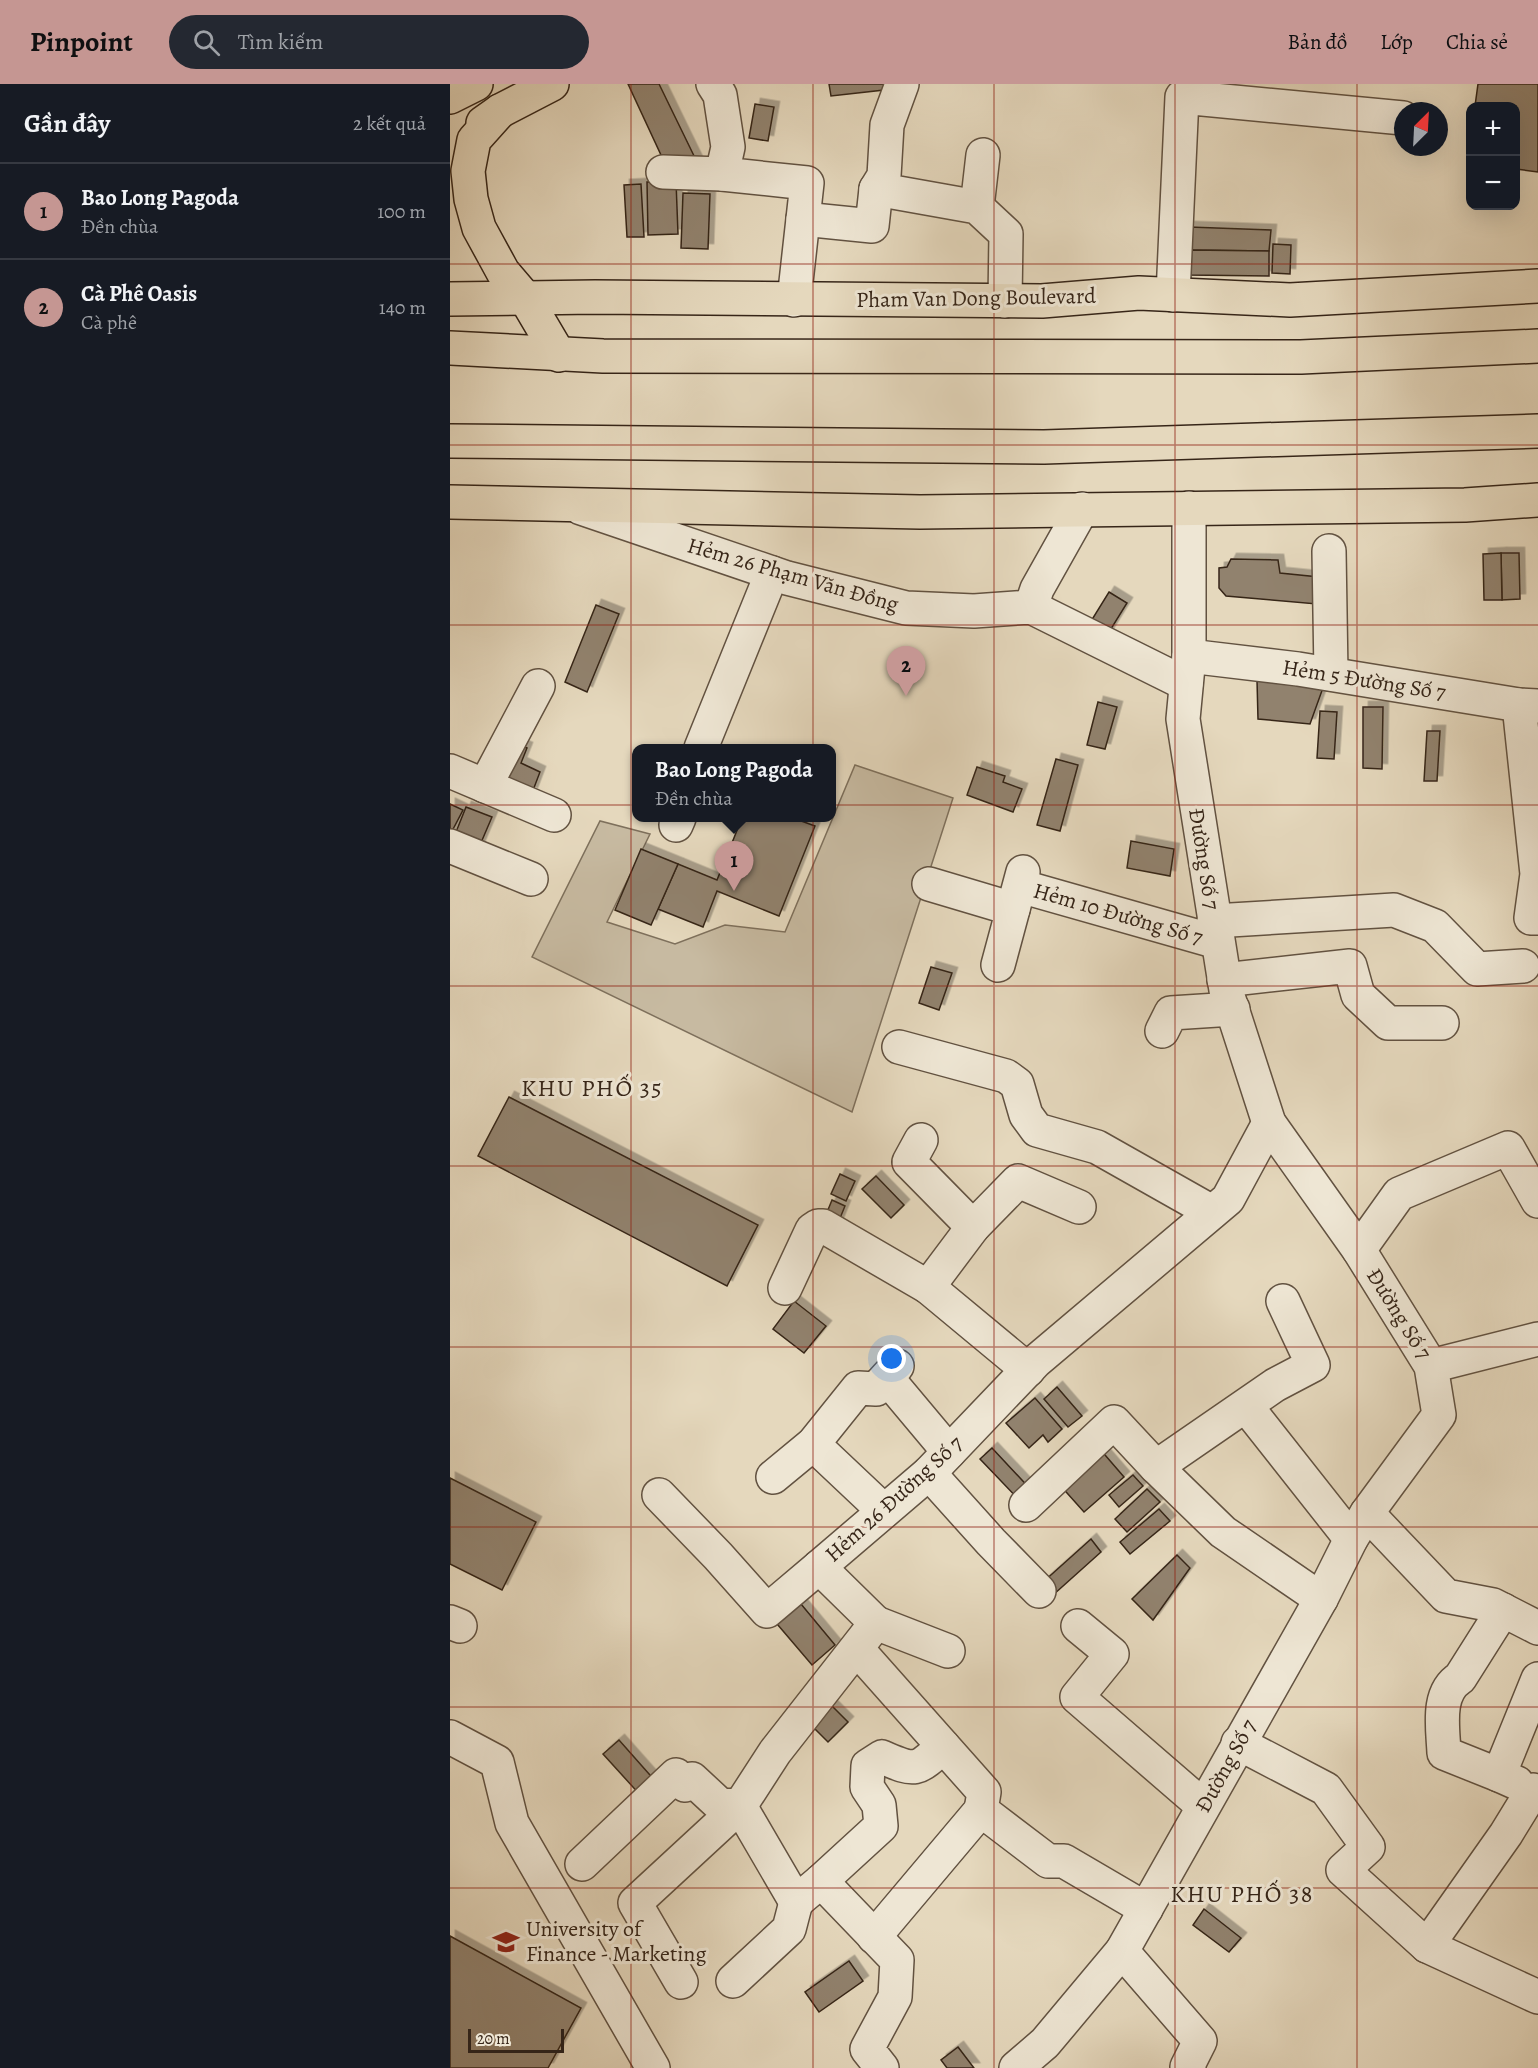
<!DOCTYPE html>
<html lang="vi">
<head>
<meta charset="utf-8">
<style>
  :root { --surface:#171b24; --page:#242831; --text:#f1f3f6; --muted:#9ea1a6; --line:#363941; --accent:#c59692 }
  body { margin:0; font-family:Alegreya,serif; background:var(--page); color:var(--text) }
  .controls { position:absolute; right:18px; top:18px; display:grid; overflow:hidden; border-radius:12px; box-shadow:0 6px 24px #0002 }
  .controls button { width:54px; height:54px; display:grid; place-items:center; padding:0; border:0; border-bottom:2px solid var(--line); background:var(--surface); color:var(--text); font:30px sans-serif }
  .compass { position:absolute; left:944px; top:18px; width:54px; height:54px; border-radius:50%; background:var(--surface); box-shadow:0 6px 24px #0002; rotate:24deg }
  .scale { position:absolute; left:18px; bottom:15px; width:96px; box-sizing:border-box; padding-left:6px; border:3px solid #362518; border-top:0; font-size:16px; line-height:21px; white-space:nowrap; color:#362518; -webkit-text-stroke:4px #eee6d4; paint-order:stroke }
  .you { position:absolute; left:442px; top:1275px; width:21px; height:21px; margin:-15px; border:4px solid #fff; border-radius:50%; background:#1a73e8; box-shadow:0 0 0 9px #1a73e833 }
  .badge { display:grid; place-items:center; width:39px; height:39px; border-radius:50%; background:var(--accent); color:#111; font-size:20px; font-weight:700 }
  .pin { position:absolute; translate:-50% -50px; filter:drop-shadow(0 2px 3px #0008) }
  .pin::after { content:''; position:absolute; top:32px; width:21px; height:18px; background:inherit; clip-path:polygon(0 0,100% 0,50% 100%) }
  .popup { position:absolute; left:182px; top:660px; width:204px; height:78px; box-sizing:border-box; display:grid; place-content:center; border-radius:12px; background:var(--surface); filter:drop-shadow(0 2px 4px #0005); font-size:20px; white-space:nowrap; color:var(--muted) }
  .popup b { font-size:22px; color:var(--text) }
  .popup::after { content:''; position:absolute; left:50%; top:100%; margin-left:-12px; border:12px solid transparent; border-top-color:var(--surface) }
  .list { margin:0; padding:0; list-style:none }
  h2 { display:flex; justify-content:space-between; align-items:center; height:78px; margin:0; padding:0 24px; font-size:26px }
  h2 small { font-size:20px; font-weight:400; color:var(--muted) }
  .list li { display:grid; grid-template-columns:39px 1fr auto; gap:18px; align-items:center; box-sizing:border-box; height:96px; padding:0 24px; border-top:2px solid var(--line) }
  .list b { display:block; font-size:22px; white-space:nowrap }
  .list p { margin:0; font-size:20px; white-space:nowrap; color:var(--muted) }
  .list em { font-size:20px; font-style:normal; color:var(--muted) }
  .icon { flex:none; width:33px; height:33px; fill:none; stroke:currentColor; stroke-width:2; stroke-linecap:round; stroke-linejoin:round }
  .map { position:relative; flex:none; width:1088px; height:1984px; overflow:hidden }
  header { display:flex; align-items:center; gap:36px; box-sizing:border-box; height:84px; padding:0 30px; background:var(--accent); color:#111 }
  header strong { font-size:28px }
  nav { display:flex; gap:33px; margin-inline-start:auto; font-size:21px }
  .search { width:420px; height:54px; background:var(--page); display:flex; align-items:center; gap:15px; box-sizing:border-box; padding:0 21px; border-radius:33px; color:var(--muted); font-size:22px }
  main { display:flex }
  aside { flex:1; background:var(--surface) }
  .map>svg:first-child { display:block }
</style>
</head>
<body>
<header>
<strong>Pinpoint</strong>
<div class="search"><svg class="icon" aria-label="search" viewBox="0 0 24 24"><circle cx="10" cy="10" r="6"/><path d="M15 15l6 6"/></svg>Tìm kiếm</div>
<nav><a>Bản đồ</a><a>Lớp</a><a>Chia sẻ</a></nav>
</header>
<main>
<aside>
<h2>Gần đây<small>2 kết quả</small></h2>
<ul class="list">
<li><span class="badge">1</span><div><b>Bao Long Pagoda</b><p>Đền chùa</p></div><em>100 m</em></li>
<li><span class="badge">2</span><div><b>Cà Phê Oasis</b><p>Cà phê</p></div><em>140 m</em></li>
</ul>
</aside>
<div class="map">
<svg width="1088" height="1984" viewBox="0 0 1088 1984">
  <defs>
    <filter id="shadow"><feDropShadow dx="5.5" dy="-5.5" stdDeviation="0" flood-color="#0004"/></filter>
  </defs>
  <rect width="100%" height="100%" fill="#e5d8bd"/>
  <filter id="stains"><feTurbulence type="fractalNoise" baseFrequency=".00333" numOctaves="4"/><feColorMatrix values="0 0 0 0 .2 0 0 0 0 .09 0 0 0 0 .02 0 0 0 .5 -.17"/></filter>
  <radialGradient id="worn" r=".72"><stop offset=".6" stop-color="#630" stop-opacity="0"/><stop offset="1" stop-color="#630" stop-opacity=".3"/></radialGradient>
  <!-- green -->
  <path fill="#c7baa1" stroke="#7e705c" stroke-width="1.5" d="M405,681l98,33 -101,314 -320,-155 68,-136 50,13 -43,88 68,22 50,-19 60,7z"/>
  <!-- building -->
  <g fill="#91826e" stroke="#362518" stroke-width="1.5" filter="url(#shadow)">
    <path d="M178,0h31l38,78 -29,8z"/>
    <path d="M379,0h55v6l-53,6z"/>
    <path d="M1028,0h60v88l-22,-3 3,-23 -3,-1v-39h-41z"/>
    <path d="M305,20l19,3 -6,34 -19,-3z"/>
    <path d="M226,97l2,53 -30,1 -1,-53z"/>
    <path d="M191,100l3,53h-17l-3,-52z"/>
    <path d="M233,109l27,1 -2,55 -27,-1z"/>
    <path d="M739,143l82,3 -2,21 -80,-1z"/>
    <path d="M823,160l18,1 -1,29 -18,-1z"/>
    <path d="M739,166l80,1v25l-81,-1z"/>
    <path d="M1051,469h18l1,46 -18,1z"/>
    <path d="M1051,469l1,47h-18l-1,-46z"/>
    <path d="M781,475l47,1 2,13 39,4 -2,27 -91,-8 -7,-8v-20l8,-1z"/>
    <path d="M659,508l18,11 -21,34 -18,-11z"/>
    <path d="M146,521l23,9 -32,78 -22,-10z"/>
    <path d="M807,596l67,5 -14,39 -52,-5z"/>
    <path d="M648,618l19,5 -12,42 -18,-4z"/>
    <path d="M913,623h20l-1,62 -19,-1z"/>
    <path d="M870,627l17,1 -3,47 -17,-1z"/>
    <path d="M977,647h13l-3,50h-13z"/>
    <path d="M62,658l15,6 -6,15 19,9 -8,21 -35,-15z"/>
    <path d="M606,675l22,6 -18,66 -23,-6z"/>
    <path d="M527,683l28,9 -2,6 19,7 -9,23 -46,-17z"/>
    <path d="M0,720l13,6 -13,25z"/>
    <path d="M16,723l26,10 -15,35 -25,-10z"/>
    <path d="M292,734h51l22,8 -36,90 -62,-25 -14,36 -45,-18 20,-45 39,16z"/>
    <path d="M681,757l43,8 -4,27 -43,-8z"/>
    <path d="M191,765l37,15 -27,61 -36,-15z"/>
    <path d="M481,883l21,6 -13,37 -20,-7z"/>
    <path d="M59,1013l249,128 -31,61 -249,-130z"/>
    <path d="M390,1090l15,7 -9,20 -15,-7z"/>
    <path d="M426,1092l28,29 -13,13 -29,-29z"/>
    <path d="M382,1116l13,6 -9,22 -13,-6z"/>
    <path d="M344,1217l32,25 -22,27 -31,-24z"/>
    <path d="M607,1303l25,29 -14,11 -24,-28z"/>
    <path d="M585,1314l27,31 -14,13 -5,-7 -14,13 -23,-25z"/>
    <path d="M542,1364l43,46 -11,11 -44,-46z"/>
    <path d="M649,1364l25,29 -40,35 -25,-28z"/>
    <path d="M683,1391l10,11 -24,21 -10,-12z"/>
    <path d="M0,1394l86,44 -34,68 -52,-26z"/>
    <path d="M697,1405l13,13 -33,30 -12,-13z"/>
    <path d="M709,1425l11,12 -40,33 -10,-12z"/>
    <path d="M641,1455l10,13 -48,43 -11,-12z"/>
    <path d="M727,1471l13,13 -37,52 -21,-21z"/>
    <path d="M346,1514l39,47 -23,20 -40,-47z"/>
    <path d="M380,1620l18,18 -20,20 -18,-18z"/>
    <path d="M169,1656l38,43 -15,14 -39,-43z"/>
    <path d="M754,1825l37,29 -12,14 -36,-27z"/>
    <path d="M0,1852l131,72 -33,60h-98z"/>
    <path d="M399,1877l14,20 -44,31 -14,-20z"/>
    <path d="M508,1963l16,21h-27l-6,-8z"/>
  </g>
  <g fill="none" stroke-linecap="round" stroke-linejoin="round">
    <!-- minor casing -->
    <g stroke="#625241" stroke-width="36">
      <g id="minor">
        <path d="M263,0l7,11 8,52 -6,27 85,9 -13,117"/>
        <path d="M452,0l-15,41 -3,51 -8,13 101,18 29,27 -1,67"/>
        <path d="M213,88l59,2"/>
        <path d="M527,123l6,-52"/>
        <path d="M353,135l69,7 4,-37"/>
        <path d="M723,211l9,-198 221,21"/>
        <path d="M131,424l206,70 119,30 68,3 57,-4 155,77"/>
        <path d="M879,467l2,123"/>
        <path d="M581,523l6,-18 45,-80"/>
        <path d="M739,572l109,13 221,36 19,1"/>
        <path d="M1069,621l18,169 -6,44h7"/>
        <path d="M251,664l71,-175"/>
        <path d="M0,687l104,44"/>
        <path d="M35,702l53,-100"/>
        <path d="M226,741l3,-7"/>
        <path d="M0,762l81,33"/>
        <path d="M479,800l84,25"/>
        <path d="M570,802l197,56"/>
        <path d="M764,837l180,-11 41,16 42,43 46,-3"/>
        <path d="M548,881l25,-93"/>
        <path d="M774,896l126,-14 8,29 30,28h54"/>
        <path d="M712,947l9,-18 62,-4"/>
        <path d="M449,963l107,29 11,8 9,31 11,15 60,17 115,65"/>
        <path d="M471,1056l-12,22 64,65"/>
        <path d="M909,1166l40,-56 109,-46 30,53"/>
        <path d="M478,1203l45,-60 45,-46 61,26"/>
        <path d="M335,1204l27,-58 6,-4h5l105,61 100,83"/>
        <path d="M981,1282l107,-27"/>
        <path d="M437,1294l62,74"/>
        <path d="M796,1322l105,133"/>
        <path d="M363,1360l71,67"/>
        <path d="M706,1383l119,-82 38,-20 -30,-64"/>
        <path d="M479,1389l62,69 48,49"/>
        <path d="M323,1393l40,-33 45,-56 18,1 21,-23"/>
        <path d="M209,1411l59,61 49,55 52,-44"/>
        <path d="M576,1421l88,-83 42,45 67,65 98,67"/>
        <path d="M917,1429l79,83 47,9 45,23"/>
        <path d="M0,1538l10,4"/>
        <path d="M426,1539l72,28"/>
        <path d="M628,1542l34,28 -35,43 126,109"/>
        <path d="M407,1565l127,143 -3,18 67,51h16l82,48"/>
        <path d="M0,1653l47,25 15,61 141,245"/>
        <path d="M788,1659l88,46 42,58 -25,23 84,76 111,51"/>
        <path d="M1049,1691l-55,-22c-1,-25 -8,-60 16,-75l43,-68"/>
        <path d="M1067,1699l-18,-8 39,-96"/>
        <path d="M132,1780l94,-89 9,10 7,-6 28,26 20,1 56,96 25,-21 76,79 -2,37 -28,52 15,19"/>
        <path d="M371,1797l60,-55 -2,-21 -12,-18 1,-21 14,-9c34,15 35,14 61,-11"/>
        <path d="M424,1853l107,-127"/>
        <path d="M977,1862l79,-112 27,-44"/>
        <path d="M672,1867l78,90 -13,26 2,1"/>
        <path d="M283,1897l56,-52 7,-27"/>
        <path d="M231,1898l-46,-79 105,-97 35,-54 101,-129 -57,-56 110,-94 106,-111 193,-163 41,-76"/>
        <path d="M566,1984l29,-25 77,-92 199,-352 30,-60 16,-26 72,-98 -8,-49 -72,-116 -90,-127 -43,-133 -43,-271 6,-63v-148"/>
      </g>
    </g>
    <!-- major casing -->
    <g stroke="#362518" stroke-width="36">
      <g id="major">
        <path d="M0,13l26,-13"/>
        <path d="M50,27l-26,29 -6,31 3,28 8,29 24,44 23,27 33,56"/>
        <path d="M33,39l17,-12 52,-27"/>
        <path d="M0,215l145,-2 447,4 97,-8 151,7 248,-14"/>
        <path d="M0,418l470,10 545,-7 73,-5"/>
      </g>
    </g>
    <!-- highway casing -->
    <g stroke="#362518" stroke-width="36">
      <g id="highway">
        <path d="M0,264l153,8 698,1 237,-11"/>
        <path d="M0,357l594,6 494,-16"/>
      </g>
    </g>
    <!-- minor -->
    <use href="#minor" stroke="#eee6d4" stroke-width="33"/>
    <!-- major -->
    <use href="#major" stroke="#e5d8bd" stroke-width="33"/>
    <!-- highway -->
    <use href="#highway" stroke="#e5d8bd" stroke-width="33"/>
  </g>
  <!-- grid -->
  <path fill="none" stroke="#8f2418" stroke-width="1.5" stroke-opacity="0.55" d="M181,0v1984M363,0v1984M544,0v1984M725,0v1984M907,0v1984M0,180h1088M0,361h1088M0,541h1088M0,721h1088M0,902h1088M0,1082h1088M0,1263h1088M0,1443h1088M0,1623h1088M0,1804h1088"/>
  <!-- icons -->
  <defs>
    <g id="university-bare" transform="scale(2.07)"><path d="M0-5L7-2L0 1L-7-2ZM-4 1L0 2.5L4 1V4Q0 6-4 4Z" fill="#8f2418" stroke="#eee6d4" stroke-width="2.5" paint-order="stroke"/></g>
  </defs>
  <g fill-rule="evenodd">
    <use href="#university-bare" x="56" y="1858"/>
  </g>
  <g text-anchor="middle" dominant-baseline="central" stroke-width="6" stroke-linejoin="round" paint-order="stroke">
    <!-- street labels -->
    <g font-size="22" fill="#362518" stroke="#eee6d4">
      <text transform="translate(526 214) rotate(-1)">Pham Van Dong Boulevard</text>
      <text transform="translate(343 491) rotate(16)">Hẻm 26 Phạm Văn Đồng</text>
      <text transform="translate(914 596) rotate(9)">Hẻm 5 Đường Số 7</text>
      <text transform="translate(754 775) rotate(81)">Đường Số 7</text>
      <text transform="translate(668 830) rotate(16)">Hẻm 10 Đường Số 7</text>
      <text transform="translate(949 1230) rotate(58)">Đường Số 7</text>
      <text transform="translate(444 1415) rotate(-42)">Hẻm 26 Đường Số 7</text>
      <text transform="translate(776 1682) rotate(-61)">Đường Số 7</text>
    </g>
    <!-- poi labels -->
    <g font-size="22" fill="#362518" stroke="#eee6d4" text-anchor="start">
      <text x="76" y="1845">University of<tspan x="76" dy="25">Finance - Marketing</tspan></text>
    </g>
    <!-- neighbourhood labels -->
    <g font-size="24" letter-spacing="1.5" fill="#362518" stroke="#eee6d4">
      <text x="142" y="1004">KHU PHỐ 35</text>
      <text x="792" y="1810">KHU PHỐ 38</text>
    </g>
  </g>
  <rect width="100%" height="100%" filter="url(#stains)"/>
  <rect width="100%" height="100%" fill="url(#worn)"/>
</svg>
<div class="controls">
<button>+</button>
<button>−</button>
</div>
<svg class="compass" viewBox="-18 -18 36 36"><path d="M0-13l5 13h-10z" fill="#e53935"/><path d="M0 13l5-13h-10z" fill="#9ea1a6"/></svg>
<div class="scale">20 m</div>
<div class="you"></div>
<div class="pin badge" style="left:284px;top:807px">1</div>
<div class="popup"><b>Bao Long Pagoda</b>Đền chùa</div>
<div class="pin badge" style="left:456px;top:612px">2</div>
</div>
</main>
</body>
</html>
